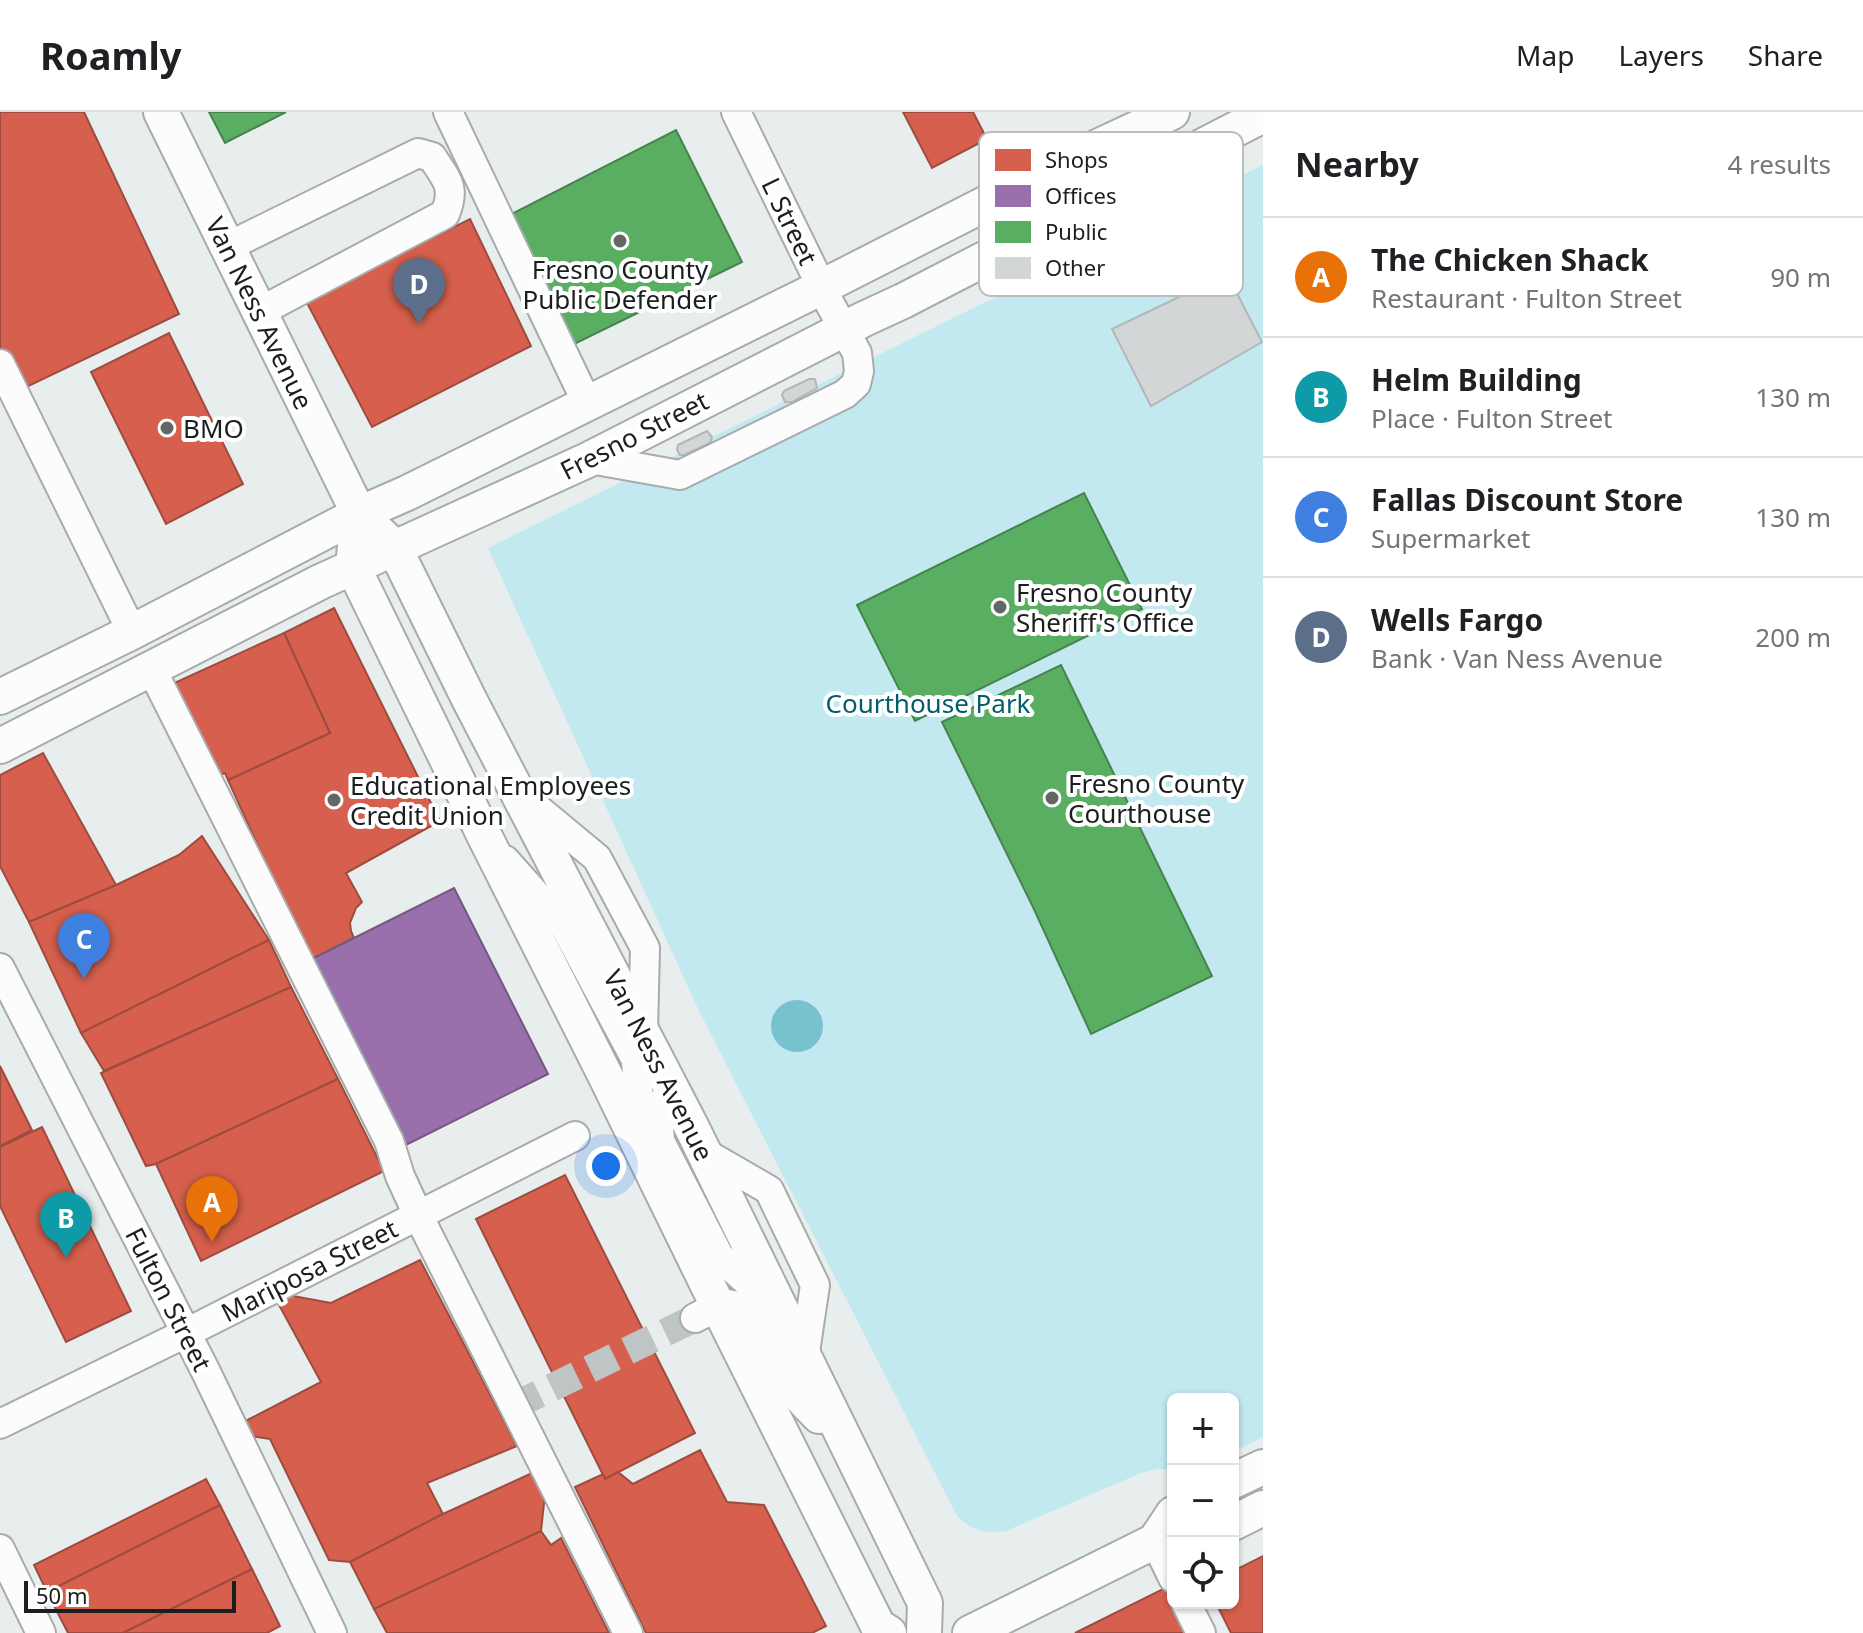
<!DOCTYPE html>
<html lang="en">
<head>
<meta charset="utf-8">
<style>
  :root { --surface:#fff; --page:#f6f6f6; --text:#202124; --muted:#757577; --line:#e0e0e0; --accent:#d93025 }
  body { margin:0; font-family:"Noto Sans",sans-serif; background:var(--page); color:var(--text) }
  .controls { position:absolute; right:24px; bottom:24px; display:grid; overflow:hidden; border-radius:12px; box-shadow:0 2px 6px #0004 }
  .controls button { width:72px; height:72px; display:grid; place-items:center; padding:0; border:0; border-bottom:2px solid var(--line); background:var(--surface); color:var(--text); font:40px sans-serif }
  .scale { position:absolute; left:24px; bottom:20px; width:212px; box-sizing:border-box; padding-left:8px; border:4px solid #1b1e1f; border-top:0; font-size:22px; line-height:28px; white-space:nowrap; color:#1b1e1f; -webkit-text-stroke:6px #fff; paint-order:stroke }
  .you { position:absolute; left:606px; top:1054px; width:28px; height:28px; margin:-20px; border:6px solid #fff; border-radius:50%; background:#1a73e8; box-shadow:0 0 0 12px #1a73e833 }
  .badge { display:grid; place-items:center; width:52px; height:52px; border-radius:50%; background:var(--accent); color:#fff; font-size:26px; font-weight:700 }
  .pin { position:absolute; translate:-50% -66px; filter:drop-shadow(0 2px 4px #0008) }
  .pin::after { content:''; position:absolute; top:42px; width:28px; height:24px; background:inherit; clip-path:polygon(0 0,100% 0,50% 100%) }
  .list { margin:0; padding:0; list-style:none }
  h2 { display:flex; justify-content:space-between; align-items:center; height:104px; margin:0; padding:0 32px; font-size:34px }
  h2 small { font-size:26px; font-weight:400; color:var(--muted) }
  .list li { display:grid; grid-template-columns:52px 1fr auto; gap:24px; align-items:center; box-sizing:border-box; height:120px; padding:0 32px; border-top:2px solid var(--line) }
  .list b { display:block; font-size:30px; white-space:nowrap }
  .list p { margin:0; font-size:26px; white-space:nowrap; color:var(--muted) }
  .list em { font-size:26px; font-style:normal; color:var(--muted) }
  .icon { flex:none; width:44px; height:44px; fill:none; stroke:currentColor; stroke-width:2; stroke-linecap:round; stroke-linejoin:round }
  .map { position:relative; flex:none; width:1263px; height:1521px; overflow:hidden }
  header { display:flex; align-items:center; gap:48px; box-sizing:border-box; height:112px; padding:0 40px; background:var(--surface); border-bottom:2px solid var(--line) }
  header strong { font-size:38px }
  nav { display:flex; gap:44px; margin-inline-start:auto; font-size:28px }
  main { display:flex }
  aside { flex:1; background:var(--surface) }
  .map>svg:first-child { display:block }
</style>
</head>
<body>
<header>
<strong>Roamly</strong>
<nav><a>Map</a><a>Layers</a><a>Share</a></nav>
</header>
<main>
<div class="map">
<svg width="1263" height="1521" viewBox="0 0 1263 1521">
  <rect width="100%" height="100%" fill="#e8eded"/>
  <!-- green -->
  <path fill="#c2e8f0" d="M1263,53v1272l-30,15v-53h-60v70h-16l-16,4 -135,58c-20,3 -34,0 -49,-15l-258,-505 -211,-463z"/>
  <!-- water -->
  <circle fill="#78c1cf" cx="797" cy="914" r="26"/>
  <!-- shops -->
  <g fill="#d6604d" stroke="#9e4c3f" stroke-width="2">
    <path d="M0,0h84l95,202 -161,77 -18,-37z"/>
    <path d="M903,0h70l14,27 -55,29z"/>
    <path d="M470,107l61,127 -159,81 -66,-126z"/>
    <path d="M169,221l74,151 -77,40 -75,-152z"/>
    <path d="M334,496l106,213 -94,52 16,29 -6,6 -6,15 1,8 3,7 -46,23 -40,-79 5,-3 -45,-99 102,-47 -46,-100z"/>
    <path d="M284,521l46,100 -102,47 -3,-7 -12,5 -43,-93z"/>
    <path d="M43,641l73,132 -87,37 -29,-56v-91z"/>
    <path d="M202,724l67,104 -188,93 -52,-111 87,-37 63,-30z"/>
    <path d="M269,828l22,47 -187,84 -23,-38z"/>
    <path d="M291,875l47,92 -182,85 -10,2 -45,-93z"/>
    <path d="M0,954l32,64 -32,16z"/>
    <path d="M338,967l46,92 -183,90 -45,-97z"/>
    <path d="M42,1015l89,184 -65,31 -66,-136v-59z"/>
    <path d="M565,1063l130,258 -90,46 -129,-260z"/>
    <path d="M420,1148l97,186 -90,37 16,31 -93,48 -21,-2 -59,-121 -46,-7 97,-50 -49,-90 59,11z"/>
    <path d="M700,1338l27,52 37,3 62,121 -14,7h-166l-71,-146 28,-13 2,5 13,-7 15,12z"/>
    <path d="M534,1360l11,22 -4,37 -167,78 -24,-47 93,-48z"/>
    <path d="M206,1367l14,26 -173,87 -13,-27z"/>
    <path d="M220,1393l32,64 -129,64h-55l-21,-41z"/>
    <path d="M541,1419l10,14 10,-7 48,95h-222l-13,-24z"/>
    <path d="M1263,1444v77h-32l-15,-30h17v-32z"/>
    <path d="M252,1457l28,57 -13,7h-144z"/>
    <path d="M1173,1472v19l21,30h-119z"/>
  </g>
  <!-- offices -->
  <path fill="#9970ab" stroke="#735781" stroke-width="2" d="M454,776l94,186 -142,71 -98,-184z"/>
  <!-- public -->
  <g fill="#5aae61" stroke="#47834d" stroke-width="2">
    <path d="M209,0h77l-61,31z"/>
    <path d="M676,18l66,132 -180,88 -62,-130z"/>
    <path d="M1084,381l58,116 -227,112 -58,-116z"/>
    <path d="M1061,553l151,311 -121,58 -58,-127 -91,-185z"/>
  </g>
  <!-- building -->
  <g fill="#d2d6d7" stroke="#b3b6b7" stroke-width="2">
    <path d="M1227,162l35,68 -111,64 -39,-77z"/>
    <path d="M809,267h6l2,9 -25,14h-7l-3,-7 2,-4z"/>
    <path d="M707,319l5,6 -2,6 -26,12h-4l-3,-5 1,-5z"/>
  </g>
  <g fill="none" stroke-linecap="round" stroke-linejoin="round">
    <!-- minor-tunnel -->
    <path stroke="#bfc4c4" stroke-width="28" stroke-dasharray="28 14" stroke-linecap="butt" d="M514,1294l181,-88"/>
    <!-- minor casing -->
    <g stroke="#a8abac" stroke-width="32">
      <g id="minor">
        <path d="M448,0l139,291"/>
        <path d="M227,135l191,-94 14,4c15,23 24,30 13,57l-186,98"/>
        <path d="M0,252l132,268"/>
        <path d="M590,347l90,16 165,-81 11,-10 3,-13 -2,-18 -27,-49 -94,-192"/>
        <path d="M152,558l237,471 11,35 18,39 210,418"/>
        <path d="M521,683l76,63 48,90 -2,83"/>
        <path d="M505,748l60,67 71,133 6,82"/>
        <path d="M0,856l205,402 127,263"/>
        <path d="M657,993l3,36 59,115 57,52"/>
        <path d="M705,1041l64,37 46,95 -11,74"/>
        <path d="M695,1206l23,-12"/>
        <path d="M0,1312l186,-91 389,-197"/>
        <path d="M1155,1429l18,37"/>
        <path d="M0,1437l41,84"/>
        <path d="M1186,1491l15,30"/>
      </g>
    </g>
    <!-- major casing -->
    <g stroke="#a8abac" stroke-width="38">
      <g id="major">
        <path d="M161,0l198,402 35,33 75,152 222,427 234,477 -1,30"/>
        <path d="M355,434l-2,21 133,272 119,236 113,231 160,320 11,7"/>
        <path d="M0,585l132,-65 227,-118 48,-21 401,-199 281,-143 83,-39"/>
        <path d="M0,634l320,-164 270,-123 274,-140 39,-18 360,-186"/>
        <path d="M718,1194c50,3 42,33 64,67 9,16 25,30 37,43"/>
        <path d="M1233,1369l30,-14"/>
        <path d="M1233,1411l30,-15"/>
        <path d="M970,1521l185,-92 18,-27"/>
      </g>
    </g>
    <!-- minor -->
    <use href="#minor" stroke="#fcfcfc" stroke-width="28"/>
    <!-- major -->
    <use href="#major" stroke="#fcfcfc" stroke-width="34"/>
  </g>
  <!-- markers -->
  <g fill="#636667" stroke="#fff" stroke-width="3">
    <circle cx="620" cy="129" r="8"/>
    <circle cx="167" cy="316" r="8"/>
    <circle cx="1000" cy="495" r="8"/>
    <circle cx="1052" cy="686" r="8"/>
    <circle cx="334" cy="688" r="8"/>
  </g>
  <g text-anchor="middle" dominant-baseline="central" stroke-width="8" stroke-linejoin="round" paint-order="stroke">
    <!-- street labels -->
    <g font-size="26" fill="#1b1e1f" stroke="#fff">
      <text transform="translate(790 109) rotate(64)">L Street</text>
      <text transform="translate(260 201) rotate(64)">Van Ness Avenue</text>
      <text transform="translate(634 323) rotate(-27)">Fresno Street</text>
      <text transform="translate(659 953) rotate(63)">Van Ness Avenue</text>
      <text transform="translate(309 1158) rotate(-27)">Mariposa Street</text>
      <text transform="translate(169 1187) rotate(63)">Fulton Street</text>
    </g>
    <!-- poi labels -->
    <g font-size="26" fill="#1b1e1f" stroke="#fff" text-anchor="start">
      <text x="620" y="157" text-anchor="middle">Fresno County<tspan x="620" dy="30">Public Defender</tspan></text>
      <text x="183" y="316">BMO</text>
      <text x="1016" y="480">Fresno County<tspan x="1016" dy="30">Sheriff's Office</tspan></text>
      <text x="1068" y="671">Fresno County<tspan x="1068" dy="30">Courthouse</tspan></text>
      <text x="350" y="673">Educational Employees<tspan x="350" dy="30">Credit Union</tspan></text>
    </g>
    <!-- park labels -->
    <g font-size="26" fill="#025d6b" stroke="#fff">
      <text x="928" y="591">Courthouse Park</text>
    </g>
  </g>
  <!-- legend -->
  <rect x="979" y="20" width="264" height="164" rx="12" fill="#fff" stroke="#bbbcbc" stroke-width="2"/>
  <rect x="995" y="37" width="36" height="22" fill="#d6604d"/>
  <rect x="995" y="73" width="36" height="22" fill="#9970ab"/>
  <rect x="995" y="109" width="36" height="22" fill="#5aae61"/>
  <rect x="995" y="145" width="36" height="22" fill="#d2d6d7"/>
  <g font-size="22" fill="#1b1e1f">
    <text x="1045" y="56">Shops</text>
    <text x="1045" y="92">Offices</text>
    <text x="1045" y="128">Public</text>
    <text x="1045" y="164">Other</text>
  </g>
</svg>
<div class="controls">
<button>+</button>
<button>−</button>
<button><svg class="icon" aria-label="locate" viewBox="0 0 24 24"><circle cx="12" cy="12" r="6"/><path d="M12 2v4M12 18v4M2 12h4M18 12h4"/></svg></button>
</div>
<div class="scale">50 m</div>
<div class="you"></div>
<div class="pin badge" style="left:212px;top:1130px;background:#e8710a">A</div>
<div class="pin badge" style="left:66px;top:1146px;background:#0f9aa8">B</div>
<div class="pin badge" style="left:84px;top:867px;background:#3f7fe0">C</div>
<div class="pin badge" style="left:419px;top:212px;background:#5c6f8a">D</div>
</div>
<aside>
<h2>Nearby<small>4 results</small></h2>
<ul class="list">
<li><span class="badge" style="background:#e8710a">A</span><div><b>The Chicken Shack</b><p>Restaurant · Fulton Street</p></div><em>90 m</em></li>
<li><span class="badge" style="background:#0f9aa8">B</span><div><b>Helm Building</b><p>Place · Fulton Street</p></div><em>130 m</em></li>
<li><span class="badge" style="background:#3f7fe0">C</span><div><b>Fallas Discount Store</b><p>Supermarket</p></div><em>130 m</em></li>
<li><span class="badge" style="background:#5c6f8a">D</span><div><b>Wells Fargo</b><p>Bank · Van Ness Avenue</p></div><em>200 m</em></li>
</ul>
</aside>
</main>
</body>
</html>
